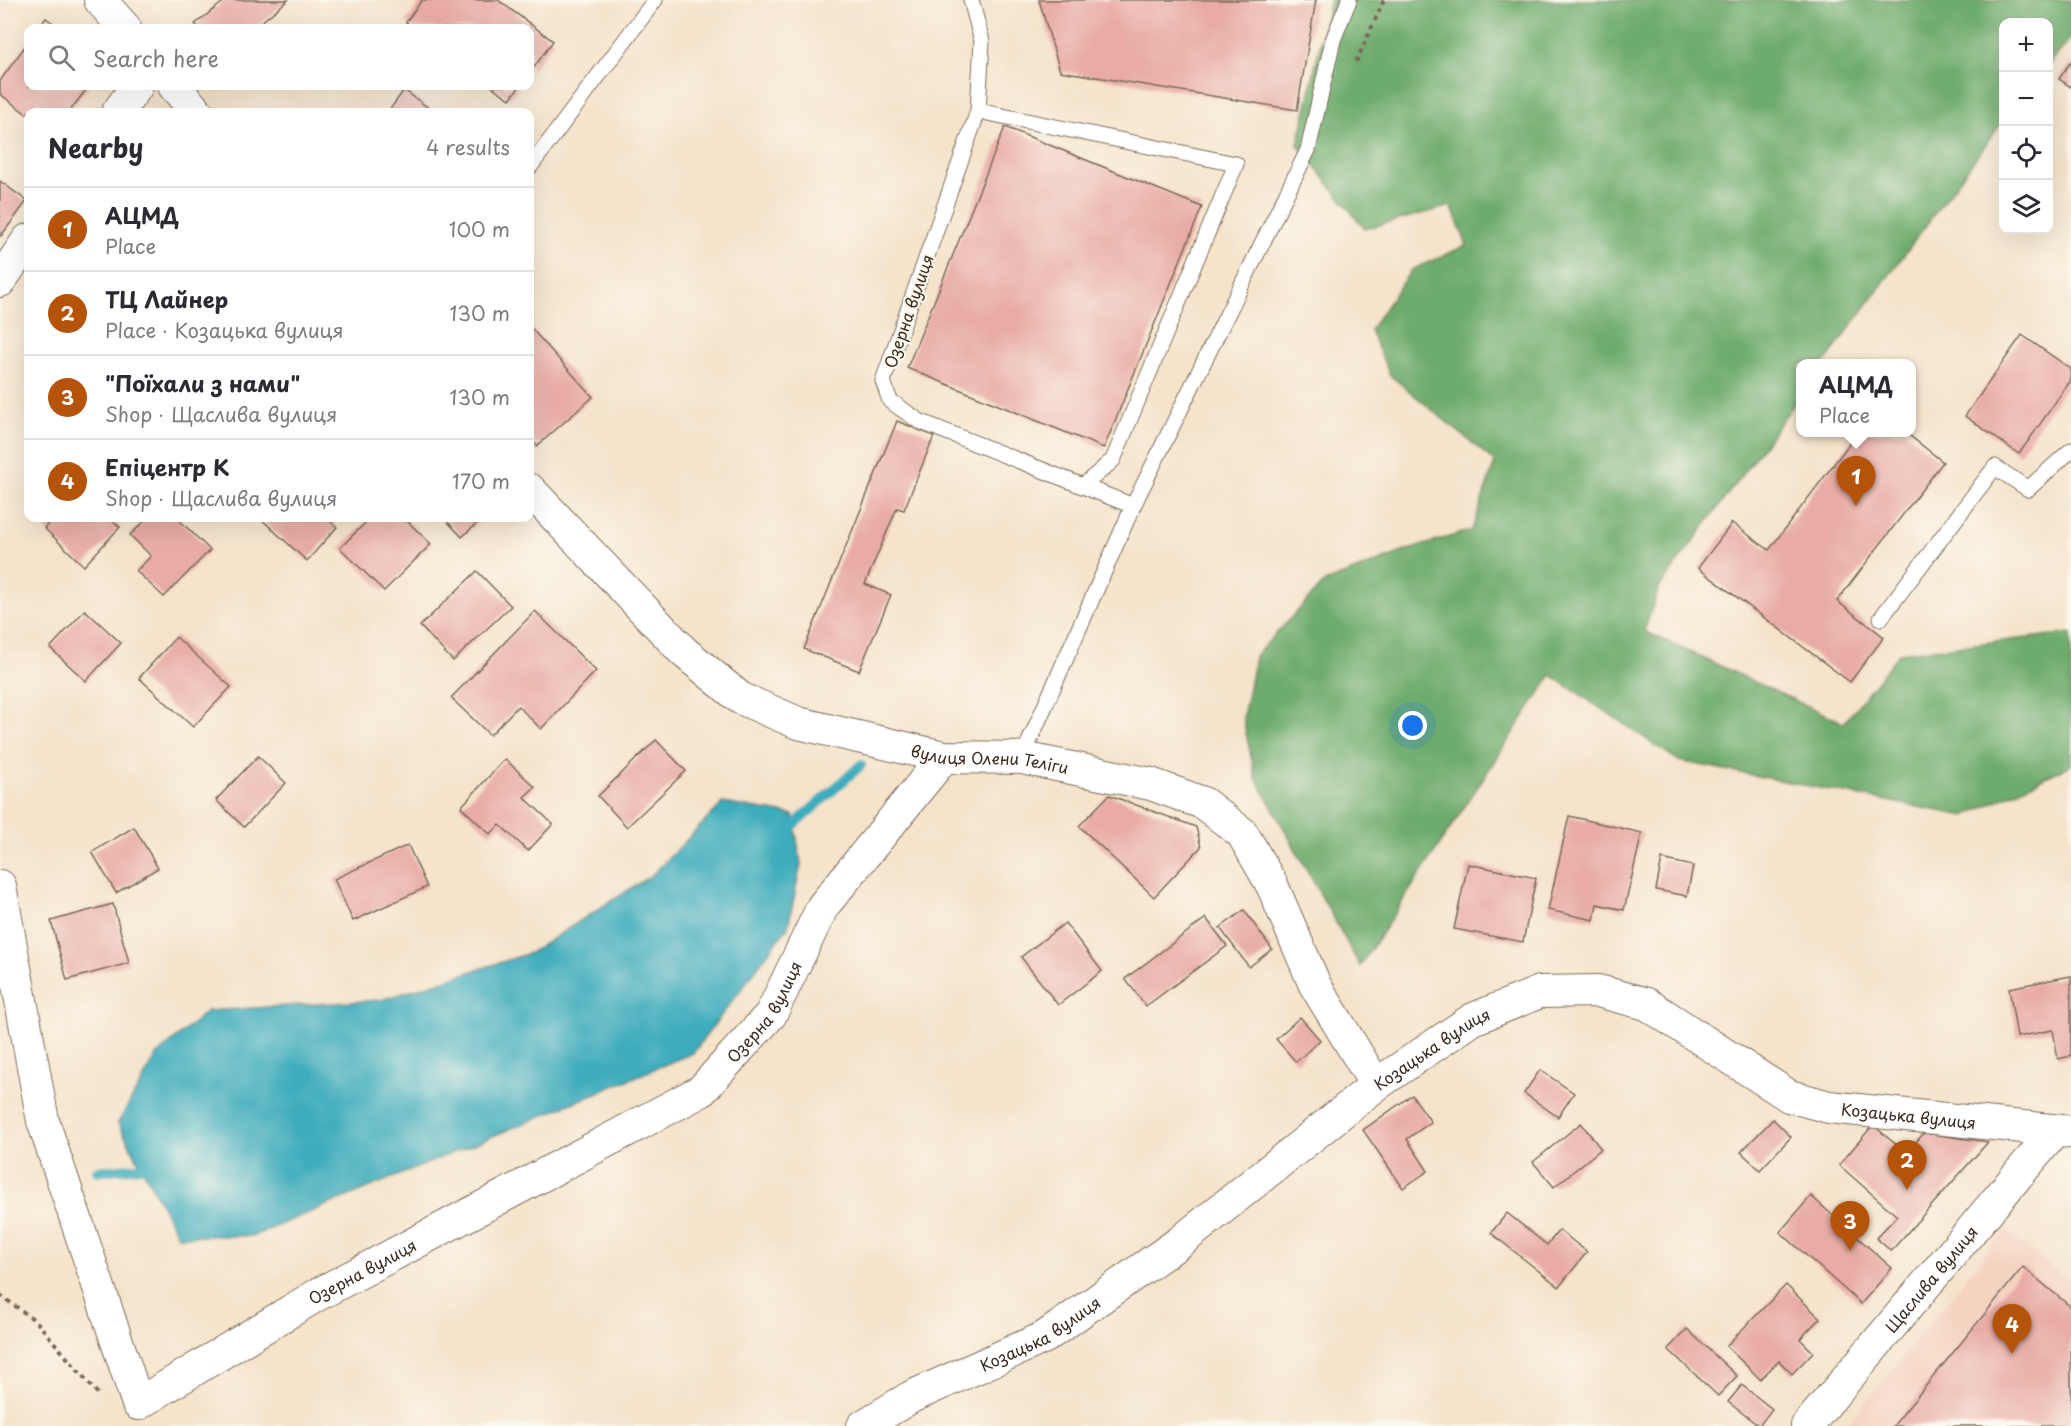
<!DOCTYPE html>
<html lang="en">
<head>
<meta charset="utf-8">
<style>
  :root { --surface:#fff; --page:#f7f7f7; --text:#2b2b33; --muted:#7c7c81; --line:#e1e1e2; --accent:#b45309 }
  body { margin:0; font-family:"Playpen Sans",sans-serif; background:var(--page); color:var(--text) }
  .controls { position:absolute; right:18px; top:18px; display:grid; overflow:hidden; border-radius:12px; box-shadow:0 6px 24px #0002 }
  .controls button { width:54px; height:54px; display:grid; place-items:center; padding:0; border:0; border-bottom:2px solid var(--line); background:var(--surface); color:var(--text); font:30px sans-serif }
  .you { position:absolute; left:1413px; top:726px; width:21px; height:21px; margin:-15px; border:4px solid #fff; border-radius:50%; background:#1a73e8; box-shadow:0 0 0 9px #1a73e833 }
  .badge { display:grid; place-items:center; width:39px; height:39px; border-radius:50%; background:var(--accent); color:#fff; font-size:20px; font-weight:700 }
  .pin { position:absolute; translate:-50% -50px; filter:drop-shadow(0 2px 3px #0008) }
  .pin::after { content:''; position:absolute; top:32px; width:21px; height:18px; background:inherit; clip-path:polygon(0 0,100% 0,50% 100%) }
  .popup { position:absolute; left:1796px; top:359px; width:120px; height:78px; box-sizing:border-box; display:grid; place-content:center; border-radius:12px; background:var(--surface); filter:drop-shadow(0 2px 4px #0005); font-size:20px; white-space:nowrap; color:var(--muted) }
  .popup b { font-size:22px; color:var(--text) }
  .popup::after { content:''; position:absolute; left:50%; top:100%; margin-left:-12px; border:12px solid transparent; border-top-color:var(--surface) }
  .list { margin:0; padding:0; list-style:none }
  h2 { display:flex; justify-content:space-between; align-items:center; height:78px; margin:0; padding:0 24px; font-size:26px }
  h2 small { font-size:20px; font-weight:400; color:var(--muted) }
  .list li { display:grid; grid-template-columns:39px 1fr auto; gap:18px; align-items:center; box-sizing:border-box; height:84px; padding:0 24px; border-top:2px solid var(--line) }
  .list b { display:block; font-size:22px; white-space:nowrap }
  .list p { margin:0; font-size:20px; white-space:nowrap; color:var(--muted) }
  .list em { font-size:20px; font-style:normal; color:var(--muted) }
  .icon { flex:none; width:33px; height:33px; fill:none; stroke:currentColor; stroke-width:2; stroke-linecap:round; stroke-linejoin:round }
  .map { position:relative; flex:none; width:2071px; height:1426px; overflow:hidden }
  .search { position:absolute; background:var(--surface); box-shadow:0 6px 24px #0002; left:24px; top:24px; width:510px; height:66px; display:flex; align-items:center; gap:15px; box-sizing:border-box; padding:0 21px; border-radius:12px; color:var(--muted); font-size:22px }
  .panel { position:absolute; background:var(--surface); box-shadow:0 6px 24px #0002; left:24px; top:108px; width:510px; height:414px; border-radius:12px }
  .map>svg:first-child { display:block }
</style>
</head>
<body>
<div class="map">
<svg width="2071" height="1426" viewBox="0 0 2071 1426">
  <rect width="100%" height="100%" fill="#fbf7ec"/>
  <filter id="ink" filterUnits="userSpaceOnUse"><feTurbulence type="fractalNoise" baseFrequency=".0167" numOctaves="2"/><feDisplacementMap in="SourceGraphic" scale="12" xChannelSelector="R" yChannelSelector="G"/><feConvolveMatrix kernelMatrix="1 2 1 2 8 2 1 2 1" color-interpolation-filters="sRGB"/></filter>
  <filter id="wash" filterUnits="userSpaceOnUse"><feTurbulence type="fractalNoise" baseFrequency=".008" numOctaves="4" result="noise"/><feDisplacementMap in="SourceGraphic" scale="24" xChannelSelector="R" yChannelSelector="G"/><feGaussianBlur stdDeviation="1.35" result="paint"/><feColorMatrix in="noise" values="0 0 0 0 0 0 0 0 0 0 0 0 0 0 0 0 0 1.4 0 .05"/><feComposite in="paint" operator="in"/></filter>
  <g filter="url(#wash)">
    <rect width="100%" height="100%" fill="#f5e3ca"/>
    <!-- built -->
    <path fill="#f4d3c0" d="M2005,1230l66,52v144h-225z"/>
    <!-- forest -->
    <path fill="#6eac6d" stroke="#546b46" stroke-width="1.5" d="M1330,0h741v38l-22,27 -1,-43h-44l-1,99 -179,242 -24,1v32l-141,192 -15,43 200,92 55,-70 172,-20v132l-106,51 -286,-55 -128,-86 -191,291 -105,-190 -12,-58 12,-62 70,-74 83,-32 64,-20 23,-68 -105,-87 -20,-45 41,-60 56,-25 -16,-39 -86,23 -67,-84z"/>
    <!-- water -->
    <path fill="#3eacbc" stroke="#3c6b6d" stroke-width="1.5" d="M723,803l70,12 8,49 -13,63 -95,126 -440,183h-75l-60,-113 39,-68 50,-44 174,-11 149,-47 122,-78z"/>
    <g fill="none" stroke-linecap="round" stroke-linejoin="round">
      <!-- stream -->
      <g stroke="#3eacbc" stroke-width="10">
        <path d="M785,833l76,-68"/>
        <path d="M97,1171l44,-4 13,-4"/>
      </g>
    </g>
    <g id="blocks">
      <!-- building -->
      <g fill="#e8aca4">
        <path d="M219,0h69l-34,28h-55l-4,-4 27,-21z"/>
        <path d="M422,0h76l55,41 -23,32v-45h-115l-9,-6z"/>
        <path d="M1039,0h277l-19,110 -237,-39z"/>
        <path d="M46,18l14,10h-22z"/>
        <path d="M28,42v44h61l-20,26h-41v3l-28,-21v-13z"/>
        <path d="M2071,61v26l-12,-8z"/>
        <path d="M491,86h29l-10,13z"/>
        <path d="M404,90l30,22h-46z"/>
        <path d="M1005,127l197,80 -98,241 -197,-80z"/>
        <path d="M0,181l27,20 -26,35 -1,-1z"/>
        <path d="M530,327l63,70 -56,49 -7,-8z"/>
        <path d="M2022,335l49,34v11l-52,74 -54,-38z"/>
        <path d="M897,421l37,15 -30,74 -7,-2 -32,76 26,11 -32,76 -55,-22z"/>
        <path d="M1858,432h47l38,30 -106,139 47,36 -34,45 -152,-114 34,-45 37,27z"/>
        <path d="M54,518h55l11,9 -36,39 -40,-38z"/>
        <path d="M148,518h29l33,32 -46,47 -28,-26 15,-15 -21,-21z"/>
        <path d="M260,518h66l11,9 -30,34z"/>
        <path d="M370,518h34l27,26 -47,47 -44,-43z"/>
        <path d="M444,518h39l-21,19z"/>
        <path d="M477,571l34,35 -58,55 -33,-35z"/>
        <path d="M85,610l36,33 -35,38 -36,-33z"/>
        <path d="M535,611l61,60 -55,58 -23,-23 -28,29 -39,-37z"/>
        <path d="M176,637l55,50 -38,40 -54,-49z"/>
        <path d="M656,740l30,31 -59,56 -29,-31z"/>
        <path d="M258,756l28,27 -42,44 -28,-27z"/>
        <path d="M505,759l30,28 -11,10 29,27 -25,27 -28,-26 -10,9 -29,-27z"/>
        <path d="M1109,795l87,32 5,20 -47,50 -75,-71z"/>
        <path d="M1569,816l73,17 -18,77 -27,-6 -3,16 -46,-10z"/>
        <path d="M134,827l24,41 -42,25 -24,-41z"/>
        <path d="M408,845l19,42 -74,34 -19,-42z"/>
        <path d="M1662,859l31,7 -6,30 -31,-6z"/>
        <path d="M1468,864l68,14 -13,64 -69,-13z"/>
        <path d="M113,904l16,59 -62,17 -16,-59z"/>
        <path d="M1244,910l28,39 -23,18 -29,-39z"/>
        <path d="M1206,918l21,28 -81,60 -21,-27z"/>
        <path d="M1065,923l37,48 -44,34 -37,-48z"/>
        <path d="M2071,976v80l-13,3 -5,-29 -36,7 -8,-49z"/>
        <path d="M1300,1017l20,23 -24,22 -20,-23z"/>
        <path d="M1540,1070l34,23 -16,24 -34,-24z"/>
        <path d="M1412,1095l19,27 -24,17 21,32 -25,17 -40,-58z"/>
        <path d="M1773,1119l18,18 -31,33 -19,-18z"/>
        <path d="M1581,1123l20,26 -47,38 -21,-25z"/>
        <path d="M1873,1125l33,28 18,-20 64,9 -97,109 -15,-13 21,-22 -58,-51z"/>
        <path d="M1811,1196l81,72 -31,36 -81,-72z"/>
        <path d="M1507,1213l40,32 12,-15 28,22 -28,35 -68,-54z"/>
        <path d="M2023,1267l48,40v119h-178z"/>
        <path d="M1786,1285l34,33 -20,21 13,13 -21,22 -13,-13 -19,18 -34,-33z"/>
        <path d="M1687,1329l50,47 -19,20 -50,-47z"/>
        <path d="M1742,1385l30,24 -13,17 -31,-24z"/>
      </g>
    </g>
  </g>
  <g filter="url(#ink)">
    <use href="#blocks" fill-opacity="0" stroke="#7c6b5a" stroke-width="1.5"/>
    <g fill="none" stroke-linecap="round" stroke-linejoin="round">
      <!-- service casing -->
      <g stroke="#7c6b5a" stroke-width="17">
        <g id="service">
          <path d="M971,0l11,41 -4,70 -95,270 7,20 29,20 214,85"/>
          <path d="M978,111l258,53 -123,296 -30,26"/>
          <path d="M530,167l125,-167"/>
          <path d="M1881,618l114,-151 33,22 43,-39"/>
          <path d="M1022,758l111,-252 175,-356 25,-110 16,-40"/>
        </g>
      </g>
      <!-- minor casing -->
      <g stroke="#7c6b5a" stroke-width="34">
        <g id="minor">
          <path d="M100,0l25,28"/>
          <path d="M174,86l23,26"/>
          <path d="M118,112l19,-26"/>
          <path d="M0,281l28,-41"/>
          <path id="s1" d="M530,490l154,162 56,46 58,25 146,34 78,1 129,26 52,19 39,30 30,52 43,100 61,100"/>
          <path id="s2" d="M0,886l43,235 95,283 179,-109 384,-204 70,-77 52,-108 121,-149"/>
          <path id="s3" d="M863,1426l48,-29 134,-60 135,-95 196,-157 97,-66 67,-27 58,-1 49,13 142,92 40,11 242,25"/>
          <path id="s4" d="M1807,1426l247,-294"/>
        </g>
      </g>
      <!-- path -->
      <g stroke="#7c6b5a" stroke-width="4" stroke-dasharray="4.5 4.5" stroke-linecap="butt">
        <path d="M1356,62l28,-62"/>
        <path d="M0,1295l36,26 62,73"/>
      </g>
      <!-- service -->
      <use href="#service" stroke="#fff" stroke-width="15"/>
      <!-- minor -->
      <use href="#minor" stroke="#fff" stroke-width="32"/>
    </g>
  </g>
  <g text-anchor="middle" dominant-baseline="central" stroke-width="4.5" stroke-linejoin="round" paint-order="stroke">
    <!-- street labels -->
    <g font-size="16" fill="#3b2a1e" stroke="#fbf7ec">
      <text transform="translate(908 311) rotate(-71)">Озерна вулиця</text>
      <text stroke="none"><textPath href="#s1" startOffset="555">вулиця Олени Теліги</textPath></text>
      <text stroke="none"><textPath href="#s2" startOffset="1284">Озерна вулиця</textPath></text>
      <text stroke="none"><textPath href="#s3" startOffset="686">Козацька вулиця</textPath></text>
      <text stroke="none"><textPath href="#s3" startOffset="1208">Козацька вулиця</textPath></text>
      <text stroke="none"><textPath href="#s2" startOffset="798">Озерна вулиця</textPath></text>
      <text stroke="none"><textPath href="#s4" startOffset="192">Щаслива вулиця</textPath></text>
      <text stroke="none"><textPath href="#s3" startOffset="200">Козацька вулиця</textPath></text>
    </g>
  </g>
</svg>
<div class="controls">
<button>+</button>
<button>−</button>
<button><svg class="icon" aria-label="locate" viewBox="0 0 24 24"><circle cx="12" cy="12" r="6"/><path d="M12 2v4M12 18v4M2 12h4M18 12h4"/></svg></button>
<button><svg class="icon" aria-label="layers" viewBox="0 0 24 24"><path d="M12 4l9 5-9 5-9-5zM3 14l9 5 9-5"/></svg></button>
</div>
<div class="you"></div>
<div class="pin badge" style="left:1856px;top:506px">1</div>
<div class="popup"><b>АЦМД</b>Place</div>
<div class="pin badge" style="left:1907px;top:1190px">2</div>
<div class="pin badge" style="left:1850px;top:1251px">3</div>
<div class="pin badge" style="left:2012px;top:1354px">4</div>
<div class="search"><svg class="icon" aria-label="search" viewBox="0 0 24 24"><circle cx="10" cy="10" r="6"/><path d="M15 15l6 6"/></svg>Search here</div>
<section class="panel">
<h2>Nearby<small>4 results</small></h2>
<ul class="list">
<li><span class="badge">1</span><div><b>АЦМД</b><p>Place</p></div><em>100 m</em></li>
<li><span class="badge">2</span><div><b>ТЦ Лайнер</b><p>Place · Козацька вулиця</p></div><em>130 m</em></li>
<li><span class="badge">3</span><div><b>&quot;Поїхали з нами&quot;</b><p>Shop · Щаслива вулиця</p></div><em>130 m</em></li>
<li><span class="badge">4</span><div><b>Епіцентр К</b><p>Shop · Щаслива вулиця</p></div><em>170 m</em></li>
</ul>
</section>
</div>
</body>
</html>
